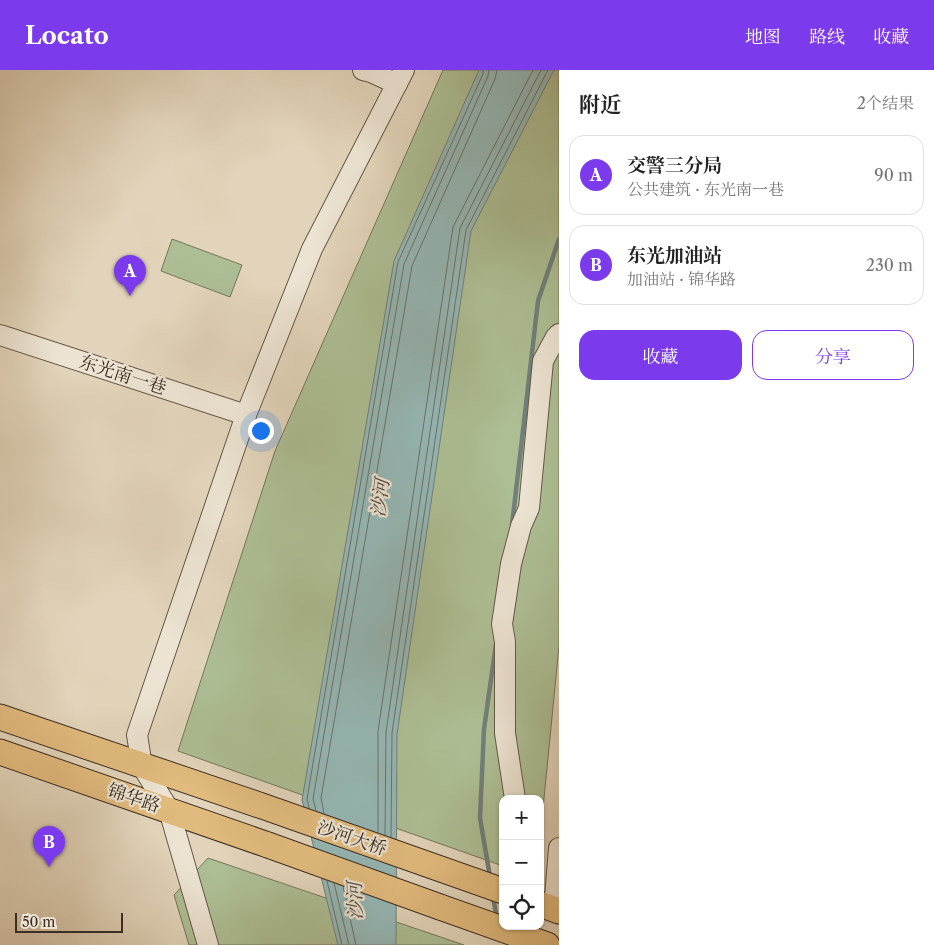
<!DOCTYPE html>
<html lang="zh">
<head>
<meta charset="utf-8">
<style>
  :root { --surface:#fff; --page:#f6f6f6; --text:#222; --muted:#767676; --line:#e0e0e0; --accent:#7c3aed }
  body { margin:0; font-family:"Libre Caslon Text","Noto Serif SC",serif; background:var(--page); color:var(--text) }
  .controls { position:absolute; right:15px; bottom:15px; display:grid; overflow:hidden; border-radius:10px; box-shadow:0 1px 4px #0004 }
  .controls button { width:45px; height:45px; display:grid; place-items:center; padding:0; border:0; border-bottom:1px solid var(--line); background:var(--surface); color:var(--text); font:25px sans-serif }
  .scale { position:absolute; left:15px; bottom:12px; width:108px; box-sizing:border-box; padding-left:5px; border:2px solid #3c2e22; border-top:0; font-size:14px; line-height:18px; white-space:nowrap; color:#3c2e22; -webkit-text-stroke:4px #ece3d2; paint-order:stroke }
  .you { position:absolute; left:260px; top:360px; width:18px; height:18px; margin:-12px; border:4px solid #fff; border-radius:50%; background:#1a73e8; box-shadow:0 0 0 8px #1a73e833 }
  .badge { display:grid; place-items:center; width:32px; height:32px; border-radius:50%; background:var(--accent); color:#fff; font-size:16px; font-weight:700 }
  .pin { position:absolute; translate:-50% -41px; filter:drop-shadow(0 1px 2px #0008) }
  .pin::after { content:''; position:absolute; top:26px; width:18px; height:15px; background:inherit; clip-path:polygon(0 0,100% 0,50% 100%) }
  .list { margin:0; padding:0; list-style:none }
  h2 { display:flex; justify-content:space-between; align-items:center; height:65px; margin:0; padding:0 20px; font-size:21px }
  h2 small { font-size:16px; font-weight:400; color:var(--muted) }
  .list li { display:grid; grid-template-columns:32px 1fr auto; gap:15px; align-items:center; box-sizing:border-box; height:80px; margin:0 10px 10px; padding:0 10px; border:1px solid var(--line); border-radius:15px }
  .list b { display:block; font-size:19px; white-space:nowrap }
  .list p { margin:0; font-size:16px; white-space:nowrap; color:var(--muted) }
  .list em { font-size:16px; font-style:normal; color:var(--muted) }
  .actions { display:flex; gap:10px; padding:15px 20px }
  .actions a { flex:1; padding:11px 0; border:1px solid var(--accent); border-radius:15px; text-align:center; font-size:18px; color:var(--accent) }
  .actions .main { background:var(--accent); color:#fff }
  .icon { flex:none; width:28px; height:28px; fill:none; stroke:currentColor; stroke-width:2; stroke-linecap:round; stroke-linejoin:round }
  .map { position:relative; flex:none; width:559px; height:875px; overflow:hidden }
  header { display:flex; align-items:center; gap:30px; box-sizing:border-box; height:70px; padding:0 25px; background:var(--accent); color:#fff }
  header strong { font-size:24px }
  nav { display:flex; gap:28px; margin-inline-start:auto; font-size:18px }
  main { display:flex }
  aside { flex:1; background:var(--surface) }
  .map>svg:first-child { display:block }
</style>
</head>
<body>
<header>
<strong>Locato</strong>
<nav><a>地图</a><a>路线</a><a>收藏</a></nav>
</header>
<main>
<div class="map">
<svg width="559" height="875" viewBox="0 0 559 875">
  <rect width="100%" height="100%" fill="#e2d4ba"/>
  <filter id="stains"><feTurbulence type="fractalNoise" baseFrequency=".004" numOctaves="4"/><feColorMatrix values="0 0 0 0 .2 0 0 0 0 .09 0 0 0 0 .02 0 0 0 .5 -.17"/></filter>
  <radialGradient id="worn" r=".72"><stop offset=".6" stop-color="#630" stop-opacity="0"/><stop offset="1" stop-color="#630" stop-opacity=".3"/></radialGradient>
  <!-- green -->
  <g fill="#adbe94" stroke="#74765b">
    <path d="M443,0h116v576l-19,193v-40h-37v67l-325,-115 97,-300z"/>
    <path d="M172,169l70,26 -12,32 -69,-26z"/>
    <path d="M208,788l256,87h-275l-15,-50z"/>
  </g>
  <!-- water -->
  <path fill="#95b7b5" stroke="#71807a" d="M479,0h75l-83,161 -74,503 -1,211h-58l-36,-145 92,-539z"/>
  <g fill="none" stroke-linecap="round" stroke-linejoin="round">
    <!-- shore -->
    <g stroke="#68726c" stroke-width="1">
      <path d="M309,738l-2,-9 91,-537 85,-188v-4"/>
      <path d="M316,740l-3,-11 91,-535 84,-188 1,-6"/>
      <path d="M324,743l-3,-15 91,-532 83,-187 2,-9"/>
      <path d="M378,762v-101l75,-504 80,-157"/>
      <path d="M385,765l1,-103 74,-504 81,-158"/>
      <path d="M391,767l1,-104 74,-503 82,-160"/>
      <path d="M327,811l15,64"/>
      <path d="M334,813l15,62"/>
      <path d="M343,816l13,59"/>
    </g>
    <!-- stream -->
    <g stroke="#71807a" stroke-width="4.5">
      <path d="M512,455l26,-224 21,-62"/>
      <path d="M490,807l-10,-59 4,-89 12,-85"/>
      <path d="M493,827l4,22"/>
    </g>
    <!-- minor casing -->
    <g stroke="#665848" stroke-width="22">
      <g id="minor">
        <path d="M363,0l8,2 26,12"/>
        <path d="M0,265l246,80"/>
        <path d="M515,729l-10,-66v-91l-3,-18 9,-60 10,-38 8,-18 14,-147 13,-24 3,-3"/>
        <path d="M554,839l5,-61"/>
        <path d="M208,875l-39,-135 -27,-44 -5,-31 109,-320 66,-166 92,-179"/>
      </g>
    </g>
    <!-- major casing -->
    <g stroke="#3c2e22" stroke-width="27">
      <g id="major">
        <path d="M0,647l265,90 238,84"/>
        <path d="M0,682l268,93"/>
        <path d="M540,834l19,7"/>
        <path d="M440,837l107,38"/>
      </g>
    </g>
    <!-- minor -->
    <use href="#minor" stroke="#ece3d2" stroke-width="20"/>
    <!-- major -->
    <use href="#major" stroke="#e1ba7d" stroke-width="25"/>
    <!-- major-bridge casing -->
    <g stroke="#3c2e22" stroke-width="27" stroke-linecap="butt">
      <path id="major-bridge" d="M268,775l172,62"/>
    </g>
    <!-- major-bridge -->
    <use href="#major-bridge" stroke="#e1ba7d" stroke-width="25"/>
  </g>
  <g text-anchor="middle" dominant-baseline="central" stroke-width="4.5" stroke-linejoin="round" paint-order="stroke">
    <!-- street labels -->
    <g font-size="18" fill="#3c2e22" stroke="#ece3d2">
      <text transform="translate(123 305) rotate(18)">东光南一巷</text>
      <text transform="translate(134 728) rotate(19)">锦华路</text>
      <text transform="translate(352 768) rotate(19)">沙河大桥</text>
    </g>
    <!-- water labels -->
    <g font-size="19" font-style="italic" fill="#4e493f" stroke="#ece3d2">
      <text transform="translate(380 428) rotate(-83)">沙河</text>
      <text transform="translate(355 831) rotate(-92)">沙河</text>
    </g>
  </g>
  <rect width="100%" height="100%" filter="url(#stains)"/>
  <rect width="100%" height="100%" fill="url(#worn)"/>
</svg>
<div class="controls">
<button>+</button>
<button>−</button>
<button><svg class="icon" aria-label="locate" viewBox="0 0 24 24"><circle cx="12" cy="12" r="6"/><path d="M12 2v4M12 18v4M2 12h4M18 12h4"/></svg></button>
</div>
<div class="scale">50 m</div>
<div class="you"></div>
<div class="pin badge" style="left:130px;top:226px">A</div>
<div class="pin badge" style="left:49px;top:797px">B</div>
</div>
<aside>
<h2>附近<small>2个结果</small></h2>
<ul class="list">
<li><span class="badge">A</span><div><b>交警三分局</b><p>公共建筑 · 东光南一巷</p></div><em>90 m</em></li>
<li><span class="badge">B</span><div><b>东光加油站</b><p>加油站 · 锦华路</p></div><em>230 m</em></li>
</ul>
<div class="actions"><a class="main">收藏</a><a>分享</a></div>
</aside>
</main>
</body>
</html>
